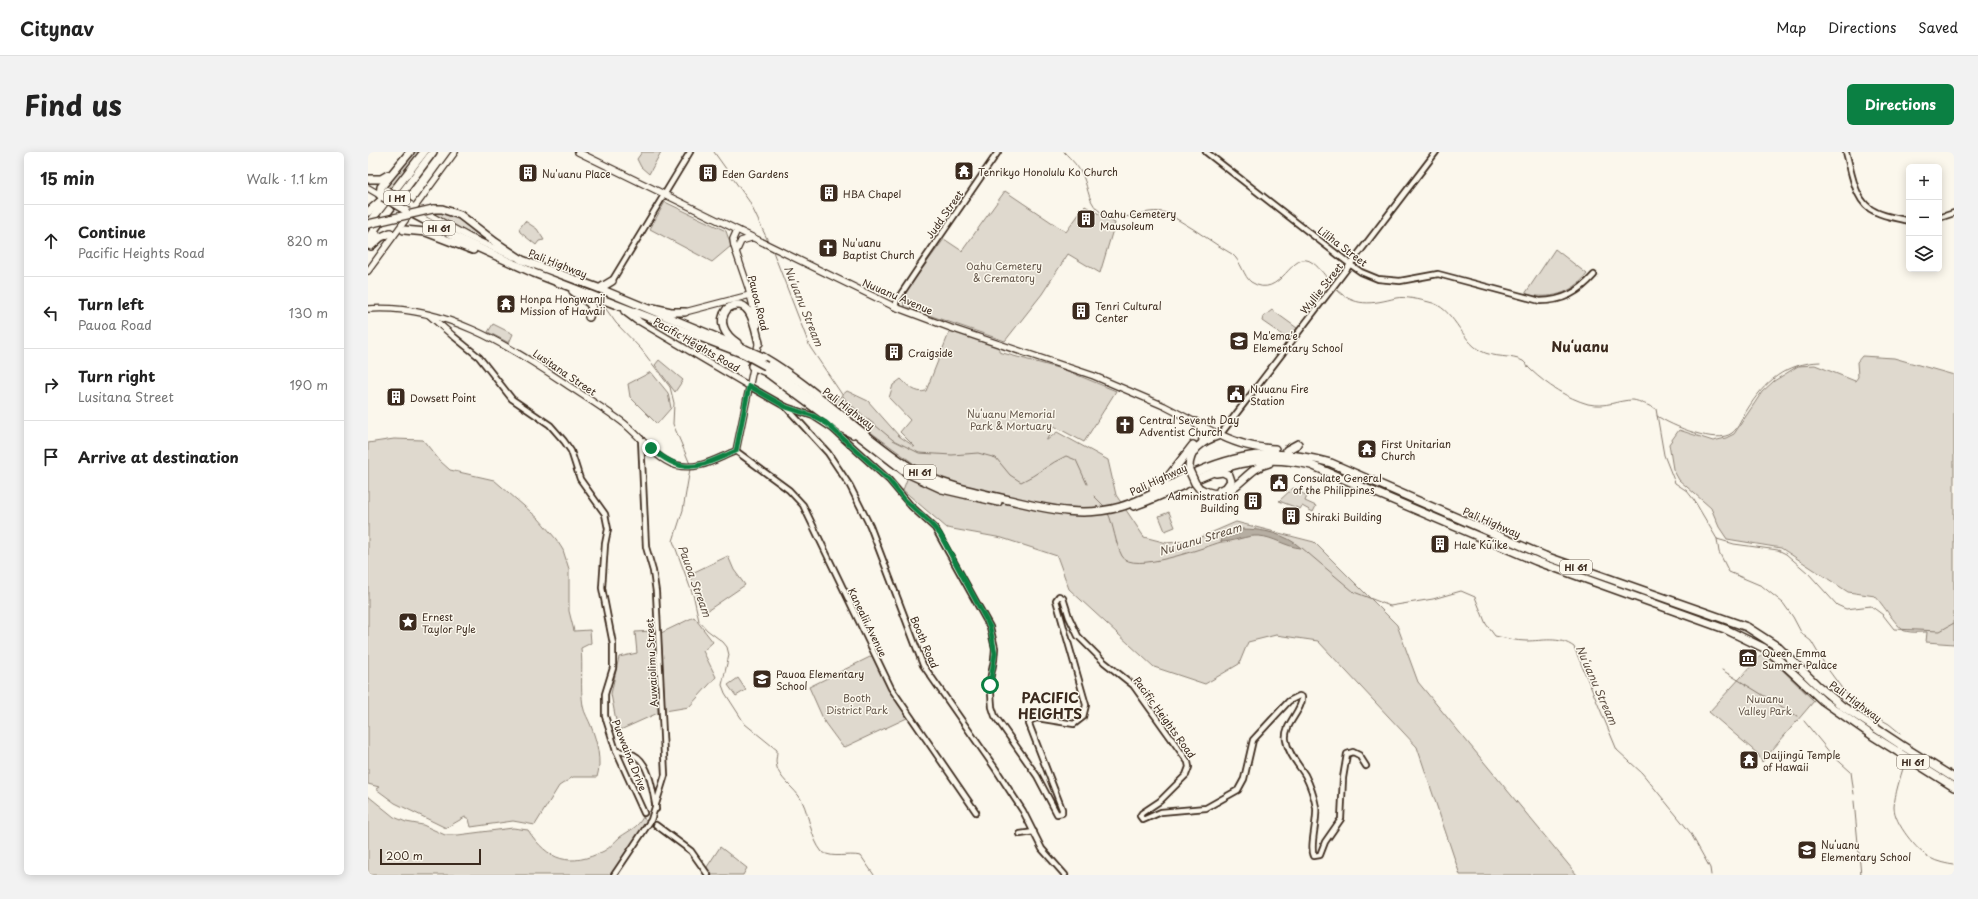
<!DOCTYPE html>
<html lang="en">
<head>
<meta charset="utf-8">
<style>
  :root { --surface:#fff; --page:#f2f2f2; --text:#222; --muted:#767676; --line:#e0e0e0; --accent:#0b8043 }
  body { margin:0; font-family:"Playpen Sans",sans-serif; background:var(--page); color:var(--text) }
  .controls { position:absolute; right:12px; top:12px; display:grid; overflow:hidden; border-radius:6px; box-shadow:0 2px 10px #0003 }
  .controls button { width:36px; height:36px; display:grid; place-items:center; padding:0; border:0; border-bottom:1px solid var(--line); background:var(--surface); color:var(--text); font:20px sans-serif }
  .scale { position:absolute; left:12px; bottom:10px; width:101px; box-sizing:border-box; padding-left:4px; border:2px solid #3b2a1e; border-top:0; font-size:11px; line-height:14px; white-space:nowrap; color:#3b2a1e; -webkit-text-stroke:3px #fbf7ec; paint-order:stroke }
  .stop { position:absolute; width:12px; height:12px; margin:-9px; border:3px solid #0b8043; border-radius:50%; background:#fff }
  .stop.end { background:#0b8043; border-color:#fff; box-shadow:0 1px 4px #0008 }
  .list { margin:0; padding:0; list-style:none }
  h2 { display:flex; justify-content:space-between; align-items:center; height:52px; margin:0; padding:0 16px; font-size:17px }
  h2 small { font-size:13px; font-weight:400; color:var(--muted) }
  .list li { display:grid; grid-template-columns:26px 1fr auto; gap:12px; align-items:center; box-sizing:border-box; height:72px; padding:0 16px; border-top:1px solid var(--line) }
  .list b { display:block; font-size:15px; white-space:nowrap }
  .list p { margin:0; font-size:13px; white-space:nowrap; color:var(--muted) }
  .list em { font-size:13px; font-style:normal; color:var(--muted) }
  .icon { flex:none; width:22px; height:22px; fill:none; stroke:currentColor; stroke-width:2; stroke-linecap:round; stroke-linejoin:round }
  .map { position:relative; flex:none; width:1586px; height:723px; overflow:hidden; border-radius:6px }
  header { display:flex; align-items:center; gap:24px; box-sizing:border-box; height:56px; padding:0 20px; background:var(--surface); border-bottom:1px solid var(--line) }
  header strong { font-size:19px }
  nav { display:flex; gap:22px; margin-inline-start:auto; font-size:14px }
  .intro { display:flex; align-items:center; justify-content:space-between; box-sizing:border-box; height:96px; padding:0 24px }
  h1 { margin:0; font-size:28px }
  .button { padding:10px 18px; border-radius:6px; background:var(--accent); color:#fff; font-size:14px; font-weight:700 }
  main { display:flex; gap:24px; padding:0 24px }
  aside { flex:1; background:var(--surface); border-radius:6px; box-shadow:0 2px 10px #0003 }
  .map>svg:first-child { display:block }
</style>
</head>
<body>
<header>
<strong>Citynav</strong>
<nav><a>Map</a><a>Directions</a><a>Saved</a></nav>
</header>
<div class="intro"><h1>Find us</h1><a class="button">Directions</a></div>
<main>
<aside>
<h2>15 min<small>Walk · 1.1 km</small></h2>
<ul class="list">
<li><svg class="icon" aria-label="ahead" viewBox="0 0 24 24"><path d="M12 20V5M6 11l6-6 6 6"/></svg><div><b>Continue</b><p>Pacific Heights Road</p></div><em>820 m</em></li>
<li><svg class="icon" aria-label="left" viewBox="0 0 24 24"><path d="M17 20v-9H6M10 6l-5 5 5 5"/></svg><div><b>Turn left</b><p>Pauoa Road</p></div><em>130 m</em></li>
<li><svg class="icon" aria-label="right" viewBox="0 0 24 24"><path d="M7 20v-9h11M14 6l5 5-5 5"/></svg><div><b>Turn right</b><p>Lusitana Street</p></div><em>190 m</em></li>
<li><svg class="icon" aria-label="arrive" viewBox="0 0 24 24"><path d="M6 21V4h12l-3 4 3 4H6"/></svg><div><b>Arrive at destination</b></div></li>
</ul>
</aside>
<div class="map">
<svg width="1586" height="723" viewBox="0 0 1586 723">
  <rect width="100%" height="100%" fill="#fbf7ec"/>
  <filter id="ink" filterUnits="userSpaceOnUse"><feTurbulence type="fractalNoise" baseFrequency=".025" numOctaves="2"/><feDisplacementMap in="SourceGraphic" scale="8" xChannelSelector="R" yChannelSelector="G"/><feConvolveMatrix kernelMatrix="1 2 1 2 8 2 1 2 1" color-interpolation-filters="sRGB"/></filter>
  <g filter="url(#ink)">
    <!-- green -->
    <g fill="#dfd9ce" stroke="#8d8276">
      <path d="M47,0h5l-31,39 -5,-4z"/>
      <path d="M274,0h19l-12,22 -8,-7 -4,-8z"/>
      <path d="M637,39l61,41 19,-26 30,17 -15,50 -32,-19 -26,40 -37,47 -100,-34 -4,-9 43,-59 18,12z"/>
      <path d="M297,50l61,29 5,15 -19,16 -62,-33z"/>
      <path d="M61,60h13l14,5 35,29 -9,-3z"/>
      <path d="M157,69l12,8 7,11 -5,1 -3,4 -16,-13 -1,-3z"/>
      <path d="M1187,97l32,25c-15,20 -37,26 -62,20z"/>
      <path d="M904,158l25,18 -9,11 -26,-18 1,-4z"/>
      <path d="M125,172l20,10 -4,9 -21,-11z"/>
      <path d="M583,176l48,19v5l66,18 51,21 -32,51 -30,-16 -8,15 11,-9 51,28 8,35 28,42 23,6 27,-3 42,-18 78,20 83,83 21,57 159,193h-117l-43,-128 -99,-106 -42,-6 -28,7 -9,22 -34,20 -51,-17 -85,-78 -12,-33 -55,-18 -55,-10 -44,-38 10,-27 -59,-43 -20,-18 13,-11 21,10 31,35 16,11 -15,-15 10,-12 -21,-22 4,-13 8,-6c7,7 15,15 25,12z"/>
      <path d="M1494,204l32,2 60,17v269l-28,-2 1,-10c-7,0 -15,1 -22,-1 -5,0 -24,-29 -30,-35l-27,-4 -67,-44 -54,-9 -8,-12 -8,-19 -32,-28 -6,-11 -4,-25 10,-14 34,11 13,-3 8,-4 28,-42 12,-11 24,-15 17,-1 40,16 3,-4 -1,-15z"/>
      <path d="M291,208l24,20 -8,12 -20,-27z"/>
      <path d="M283,220l17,21 3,15 -14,16 -27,-27 -2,-13z"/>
      <path d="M26,287l29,1 17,21 10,9 44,10 45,39 17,20 7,11 6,19v42l5,20 16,-1 1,13 -10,5c2,19 -1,39 2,58 1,7 6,14 8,20 6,15 11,36 6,51h-24l-14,9 -24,39 -22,-4 -42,6 -2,-8 -4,-2 -19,11 -51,-25 -19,-14 3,-2 -11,-3v-341z"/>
      <path d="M925,336l14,8 -2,5 11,5 -3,6 -11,-6 -2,3 -21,-8z"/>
      <path d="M801,360l6,15 -10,4 -6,-15z"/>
      <path d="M360,404l6,14 11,15 -41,28 -14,-39z"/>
      <path d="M326,465l19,25 -10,9 13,26 -27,30 -24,4 -4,-78z"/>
      <path d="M285,479l5,82 -40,18 -7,-37 8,-37 18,-4 -2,-21z"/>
      <path d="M1396,500l50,49 -52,61 -4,-8 -49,-42z"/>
      <path d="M504,504l15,29 21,30 -1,3 -62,29 -3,-1 -17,-23 -16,-36z"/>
      <path d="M370,526l8,12 -10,6 -8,-11z"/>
      <path d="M0,644l26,21 12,5 17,3 22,10h13l55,-7 15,2c20,31 42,38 76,21 6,-3 11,-10 16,-14 10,-7 17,-9 23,-20l5,6 -38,52h-242z"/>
      <path d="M352,695l27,21 -4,7h-32l-4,-8z"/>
    </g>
    <!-- water -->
    <path fill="#b6aea2" stroke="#85796d" d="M874,377c21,0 44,5 59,19 -15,-1 -27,-11 -42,-12 -13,-1 -25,6 -38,6l2,-5 10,-6z"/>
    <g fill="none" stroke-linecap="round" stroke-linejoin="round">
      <!-- stream -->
      <g stroke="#85796d" stroke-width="1">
        <path d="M346,0l35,49 20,42"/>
        <path d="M696,0c7,7 15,15 19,24 6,14 5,28 19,37 21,13 42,-7 65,0 5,2 9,6 13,8 18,10 34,23 52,33 9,7 12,23 19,28 31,20 40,-36 62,-19 7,5 13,14 19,21"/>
        <path d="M404,97l38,98 37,55 46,38 26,13 33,2 26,-2 18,5 14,17 11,7c16,-7 29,-19 45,-26l10,4 11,24"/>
        <path d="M967,136c19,20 37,16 61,10 9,-2 25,2 33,4 25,5 32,39 52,49 12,7 31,4 42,10 3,2 5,7 8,9 16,15 36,28 57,34 19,4 29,-4 45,-4 7,1 16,6 23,9l8,46 11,28 12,8 7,9 23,39 17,5 44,6 8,4 22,19 29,32 9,4 25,-3 12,9 11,14 46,2 14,-8"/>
        <path d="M238,157l10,14 25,26 29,38 4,16 -1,21 17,40"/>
        <path d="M1289,264c15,10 60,29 75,17 7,-5 10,-16 15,-23 17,-28 39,-47 73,-48"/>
        <path d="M322,317l-7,41 -10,31 21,57 5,23 8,9 16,12 4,5 2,8 -7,30 3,8 20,31 32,26c0,5 -1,8 -1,12 1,17 19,25 26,39 8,16 8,36 20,51 12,7 25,1 39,4l13,19"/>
        <path d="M726,344l10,10"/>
        <path d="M740,361c6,13 7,30 14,43 10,19 82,-9 99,-14"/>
        <path d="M1349,387l2,13 10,20 33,14 21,17 10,14 9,17 9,7 16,27 22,30 10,9 30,17 11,9"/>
        <path d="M934,396l52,44 36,14 43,-7 28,-8 14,6 11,27 9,12c10,2 21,5 31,5 17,0 33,-5 48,6l43,103 25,23 48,59 20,36 1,7"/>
        <path d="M1354,518l75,46"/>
        <path d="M1436,569l27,33 20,18 3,22"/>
        <path d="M1536,613c-4,14 -9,28 -10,42 0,16 23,44 36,51 7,4 17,6 24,7"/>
        <path d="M1486,649l7,74"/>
      </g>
      <!-- minor casing -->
      <g stroke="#3b2a1e" stroke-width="8">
        <g id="minor">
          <path d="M838,0l145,113 10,7 17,7 22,2 38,-7 102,27c23,0 39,-9 54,-26"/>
          <path d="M1478,0c6,20 8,51 30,60 10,5 22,6 33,9"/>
          <path d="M1571,66l15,-5"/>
          <path d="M244,129l78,-129"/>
          <path d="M527,155l2,-7 20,-30 81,-118"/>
          <path d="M84,183l27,22 33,42 38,26 14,16 7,10 9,28 25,35 3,15 -3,15 -3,44 11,56v24l-8,26v22l11,35 28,62"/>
          <path d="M381,234l37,21 27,9 20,13 56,51 22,26 24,22 55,99 5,21 -1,12 -4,20 2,27 3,9 42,60 20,38 5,-1v-4l-33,-85 2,-4 6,-2 37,6 9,-7 3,-12 -30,-105 3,-4 4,2 6,19 9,19 26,26 29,23 55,77 1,5 -3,8 -26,26 -18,12 -2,3 3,4 18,-8 45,-4 32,-18 6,-11 9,-39 36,-39 10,-5 3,1c1,13 -19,28 -16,43 2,13 12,24 19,35 5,10 9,21 11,32 2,13 -7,39 -2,49l6,-1 5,-13 16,-23 2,-41 4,-24 6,-2 6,3 7,11"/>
          <path d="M418,255l42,46 22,33 20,40 53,139 72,103 28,43 19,38 23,26"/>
          <path d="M852,283l216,-283"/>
          <path d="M368,299l53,39 14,15 88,183 85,124"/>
          <path d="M248,599c6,1 13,1 18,4 16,8 19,38 22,54"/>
          <path d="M288,673l35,26 17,24"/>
          <path d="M652,682l14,-2"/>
          <path d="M246,723l37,-55 14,-45 -9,-183 -3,-21 -7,-24 -5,-108"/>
        </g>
      </g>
      <!-- major casing -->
      <g stroke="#3b2a1e" stroke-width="8">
        <g id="major">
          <path d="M210,0l317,155 56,21 143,48 70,30 56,29"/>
          <path d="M0,36l12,7"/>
          <path d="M54,59l47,26 45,20"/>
          <path d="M369,78l-4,9 1,7 14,41 10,38"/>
          <path d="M368,100l5,-11 10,-3"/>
          <path d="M0,119l87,-119"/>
          <path d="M0,157c74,-5 139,35 198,75 18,12 37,24 55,37 18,13 33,37 54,44 24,6 40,-6 61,-14l23,-111"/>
          <path d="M317,160l65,-17"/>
          <path d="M61,163l23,20"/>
          <path d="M269,168l112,66"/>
        </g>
      </g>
      <!-- highway casing -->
      <g stroke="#3b2a1e" stroke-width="10">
        <g id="highway">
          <path d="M0,27h13l7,-4"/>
          <path d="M15,45l-3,-2 1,-8 29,-35"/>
          <path d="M65,57h9l18,6 35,27 27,18 76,28 147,61"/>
          <path d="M0,60l15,-13"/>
          <path d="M41,60l59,31 66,30 210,81"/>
          <path d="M0,72l56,-72"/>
          <path d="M36,78l22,2 47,18"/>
          <path d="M0,86l65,-86"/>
          <path d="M0,93l8,-11"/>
          <path d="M3,94l10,-9 9,-4"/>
          <path d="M234,135l10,-6"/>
          <path d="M205,139l16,12 3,4 -3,10"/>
          <path d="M285,156l18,4h14"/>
          <path d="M257,159l12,9"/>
          <path d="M369,191c-12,-8 -20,-21 -10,-34 24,-16 28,19 32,34"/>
          <path d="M395,205c52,30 97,79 148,111 32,19 70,25 107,34 34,8 67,15 102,5 24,-7 46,-20 68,-31 51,-24 89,-28 143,-13l214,93 202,71 31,20 40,39 24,20 59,39 53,33"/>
          <path d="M384,214l14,6 77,57 10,5"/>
          <path d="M398,214l16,10 125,97 35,16 56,13"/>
          <path d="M827,270l7,8 1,12"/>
          <path d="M919,298l11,-6"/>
          <path d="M821,318c-1,-20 13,-29 31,-35 19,9 34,13 55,14"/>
          <path d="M848,321l7,-1 6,3 2,6 -5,7 -6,2"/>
          <path d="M831,336c35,20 42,-19 70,-25"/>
          <path d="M785,337l12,-8 28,-36"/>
          <path d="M766,354c65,-23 102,-59 177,-41l225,96 189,68 39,19 14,11 45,42 50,35 81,51"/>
        </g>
      </g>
      <!-- minor -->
      <use href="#minor" stroke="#fbf7ec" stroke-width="4.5"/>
      <!-- major -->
      <use href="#major" stroke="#fbf7ec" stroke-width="5.5"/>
      <!-- highway -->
      <use href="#highway" stroke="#fbf7ec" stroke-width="7"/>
      <!-- major-bridge casing -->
      <g stroke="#3b2a1e" stroke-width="8" stroke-linecap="butt">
        <path id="major-bridge" d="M19,38l24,15"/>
      </g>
      <!-- highway-bridge casing -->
      <g stroke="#3b2a1e" stroke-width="10" stroke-linecap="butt">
        <g id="highway-bridge">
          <path d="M15,45l22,13"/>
          <path d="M0,72l65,-15"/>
          <path d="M377,197l18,8"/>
          <path d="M376,202l22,12"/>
          <path d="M821,318l6,13 4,5"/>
        </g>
      </g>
      <!-- major-bridge -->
      <use href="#major-bridge" stroke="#fbf7ec" stroke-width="5.5"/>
      <!-- highway-bridge -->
      <use href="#highway-bridge" stroke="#fbf7ec" stroke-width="7"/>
    </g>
  </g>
  <g fill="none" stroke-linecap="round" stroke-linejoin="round" filter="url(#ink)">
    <!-- route -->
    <path stroke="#0b8043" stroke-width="5" d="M283,296c35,30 48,18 85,3l13,-65 37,21 27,9 13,7 63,57 16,20 26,24 9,10 50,93 5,26 -5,32"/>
  </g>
  <!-- icons -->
  <defs>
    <g id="temple-square" transform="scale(1)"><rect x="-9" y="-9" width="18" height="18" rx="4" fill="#3b2a1e" stroke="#fbf7ec"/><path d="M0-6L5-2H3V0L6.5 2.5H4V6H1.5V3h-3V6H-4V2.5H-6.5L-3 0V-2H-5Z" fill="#fff"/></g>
    <g id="building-square" transform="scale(1)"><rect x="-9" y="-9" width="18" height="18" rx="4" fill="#3b2a1e" stroke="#fbf7ec"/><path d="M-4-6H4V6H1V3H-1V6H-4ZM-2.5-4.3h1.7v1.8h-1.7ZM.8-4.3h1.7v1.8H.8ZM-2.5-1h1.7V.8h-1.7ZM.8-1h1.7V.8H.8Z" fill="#fff"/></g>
    <g id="church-square" transform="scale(1)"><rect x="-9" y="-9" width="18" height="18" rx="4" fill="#3b2a1e" stroke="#fbf7ec"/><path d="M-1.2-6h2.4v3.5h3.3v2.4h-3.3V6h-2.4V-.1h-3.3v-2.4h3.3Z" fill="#fff"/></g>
    <g id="school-square" transform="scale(1)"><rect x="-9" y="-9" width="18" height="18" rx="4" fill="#3b2a1e" stroke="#fbf7ec"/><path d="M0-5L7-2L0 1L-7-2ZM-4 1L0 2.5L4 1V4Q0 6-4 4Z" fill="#fff"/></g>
    <g id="civic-square" transform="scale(1)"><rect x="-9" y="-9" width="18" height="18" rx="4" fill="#3b2a1e" stroke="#fbf7ec"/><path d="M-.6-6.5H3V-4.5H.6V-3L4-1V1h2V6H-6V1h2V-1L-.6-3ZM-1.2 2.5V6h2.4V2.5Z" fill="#fff"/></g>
    <g id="sight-square" transform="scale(1)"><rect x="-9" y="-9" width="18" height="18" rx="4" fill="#3b2a1e" stroke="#fbf7ec"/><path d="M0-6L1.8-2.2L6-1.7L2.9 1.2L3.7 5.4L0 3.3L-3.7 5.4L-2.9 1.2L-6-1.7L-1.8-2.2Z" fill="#fff"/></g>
    <g id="museum-square" transform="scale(1)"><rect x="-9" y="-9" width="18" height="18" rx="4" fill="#3b2a1e" stroke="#fbf7ec"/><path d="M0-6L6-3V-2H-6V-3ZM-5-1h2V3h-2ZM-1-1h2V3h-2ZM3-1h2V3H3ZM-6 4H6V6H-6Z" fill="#fff"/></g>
  </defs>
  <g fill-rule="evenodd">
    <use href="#temple-square" x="596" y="19"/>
    <use href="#building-square" x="160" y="21"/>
    <use href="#building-square" x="340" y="21"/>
    <use href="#building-square" x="461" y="41"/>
    <use href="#building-square" x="718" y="67"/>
    <use href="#church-square" x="460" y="96"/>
    <use href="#temple-square" x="138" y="152"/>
    <use href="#building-square" x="713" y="159"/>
    <use href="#school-square" x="871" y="189"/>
    <use href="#building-square" x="526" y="200"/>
    <use href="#civic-square" x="868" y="242"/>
    <use href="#building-square" x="28" y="245"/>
    <use href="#church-square" x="757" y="273"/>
    <use href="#temple-square" x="999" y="297"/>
    <use href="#civic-square" x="911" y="331"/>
    <use href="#building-square" x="885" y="349"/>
    <use href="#building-square" x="923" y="364"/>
    <use href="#building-square" x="1072" y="392"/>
    <use href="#sight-square" x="40" y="470"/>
    <use href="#museum-square" x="1380" y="506"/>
    <use href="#school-square" x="394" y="527"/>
    <use href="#temple-square" x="1381" y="608"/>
    <use href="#school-square" x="1439" y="698"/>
  </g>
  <g text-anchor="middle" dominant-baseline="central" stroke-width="3" stroke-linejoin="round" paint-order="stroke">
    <!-- shield labels -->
    <g fill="#fbf7ec" stroke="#75685c" stroke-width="1">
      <rect x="16" y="39" width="26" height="14" rx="3"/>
      <rect x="55" y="69" width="32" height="14" rx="3"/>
      <rect x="536" y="313" width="32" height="14" rx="3"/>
      <rect x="1192" y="408" width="32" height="14" rx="3"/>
      <rect x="1529" y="603" width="32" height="14" rx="3"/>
    </g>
    <g font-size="9" font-weight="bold" fill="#3b2a1e">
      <text x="29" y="46">I H1</text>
      <text x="71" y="76">HI 61</text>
      <text x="552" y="320">HI 61</text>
      <text x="1208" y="415">HI 61</text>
      <text x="1545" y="610">HI 61</text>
    </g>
    <!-- poi labels -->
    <g font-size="10" fill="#3b2a1e" stroke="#fbf7ec" text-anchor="start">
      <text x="610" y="19">Tenrikyo Honolulu Ko Church</text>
      <text x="174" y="21">Nu'uanu Place</text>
      <text x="354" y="21">Eden Gardens</text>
      <text x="475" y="41">HBA Chapel</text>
      <text x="732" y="61">Oahu Cemetery<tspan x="732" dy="12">Mausoleum</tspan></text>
      <text x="474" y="90">Nu'uanu<tspan x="474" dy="12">Baptist Church</tspan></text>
      <text x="152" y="146">Honpa Hongwanji<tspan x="152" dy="12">Mission of Hawaii</tspan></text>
      <text x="727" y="153">Tenri Cultural<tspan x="727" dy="12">Center</tspan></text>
      <text x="885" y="183">Ma'ema'e<tspan x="885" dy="12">Elementary School</tspan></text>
      <text x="540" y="200">Craigside</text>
      <text x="882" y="236">Nuuanu Fire<tspan x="882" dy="12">Station</tspan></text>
      <text x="42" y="245">Dowsett Point</text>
      <text x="771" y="267">Central Seventh Day<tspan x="771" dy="12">Adventist Church</tspan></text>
      <text x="1013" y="291">First Unitarian<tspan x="1013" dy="12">Church</tspan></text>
      <text x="925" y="325">Consulate General<tspan x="925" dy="12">of the Philippines</tspan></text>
      <text x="871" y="343" text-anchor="end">Administration<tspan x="871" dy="12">Building</tspan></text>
      <text x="937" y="364">Shiraki Building</text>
      <text x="1086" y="392">Hale Kūʻike</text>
      <text x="54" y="464">Ernest<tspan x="54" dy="12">Taylor Pyle</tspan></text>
      <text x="1394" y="500">Queen Emma<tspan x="1394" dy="12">Summer Palace</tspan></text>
      <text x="408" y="521">Pauoa Elementary<tspan x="408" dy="12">School</tspan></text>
      <text x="1395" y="602">Daijingū Temple<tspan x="1395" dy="12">of Hawaii</tspan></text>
      <text x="1453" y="692">Nuʻuanu<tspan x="1453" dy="12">Elementary School</tspan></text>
    </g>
    <!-- street labels -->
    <g font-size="10" fill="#3b2a1e" stroke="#fbf7ec">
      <text transform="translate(576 62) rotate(-55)">Judd Street</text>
      <text transform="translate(975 94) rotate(37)">Liliha Street</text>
      <text transform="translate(190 111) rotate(21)">Pali Highway</text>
      <text transform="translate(953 136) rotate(-52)">Wyllie Street</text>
      <text transform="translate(530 144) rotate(23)">Nuuanu Avenue</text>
      <text transform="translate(391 151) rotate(76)">Pauoa Road</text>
      <text transform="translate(329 192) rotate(30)">Pacific Heights Road</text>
      <text transform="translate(197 220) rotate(34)">Lusitana Street</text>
      <text transform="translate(481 256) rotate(37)">Pali Highway</text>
      <text transform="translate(790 327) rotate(-25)">Pali Highway</text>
      <text transform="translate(1124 370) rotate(23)">Pali Highway</text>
      <text transform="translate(500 470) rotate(64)">Kanealii Avenue</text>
      <text transform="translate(557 490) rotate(67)">Booth Road</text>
      <text transform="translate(283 511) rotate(-93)">Auwaiolimu Street</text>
      <text transform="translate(1488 549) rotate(36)">Pali Highway</text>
      <text transform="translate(797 565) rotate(54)">Pacific Heights Road</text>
      <text transform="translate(262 603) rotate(68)">Puowaina Drive</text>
    </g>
    <!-- park labels -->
    <g font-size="10" fill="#64564a" stroke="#fbf7ec">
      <text x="636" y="113">Oahu Cemetery<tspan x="636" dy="12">&amp; Crematory</tspan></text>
      <text x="643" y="261">Nuʻuanu Memorial<tspan x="643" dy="12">Park &amp; Mortuary</tspan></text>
      <text x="489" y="545">Booth<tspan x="489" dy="12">District Park</tspan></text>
      <text x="1397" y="546">Nuuanu<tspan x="1397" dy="12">Valley Park</tspan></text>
    </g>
    <!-- water labels -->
    <g font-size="11" font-style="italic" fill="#605246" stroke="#fbf7ec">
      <text transform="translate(436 154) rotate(68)">Nuʻuanu Stream</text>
      <text transform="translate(832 387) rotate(-17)">Nuʻuanu Stream</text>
      <text transform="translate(327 429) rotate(70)">Pauoa Stream</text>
      <text transform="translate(1229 533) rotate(66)">Nuʻuanu Stream</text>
    </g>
    <!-- district labels -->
    <g font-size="14" font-weight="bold" fill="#3b2a1e" stroke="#fbf7ec">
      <text x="1212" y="194">Nuʻuanu</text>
      <text x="682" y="545">PACIFIC<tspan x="682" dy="16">HEIGHTS</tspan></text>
    </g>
  </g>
</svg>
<div class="controls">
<button>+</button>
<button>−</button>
<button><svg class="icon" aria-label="layers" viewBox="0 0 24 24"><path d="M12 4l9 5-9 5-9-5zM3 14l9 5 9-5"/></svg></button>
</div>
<div class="scale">200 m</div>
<div class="stop" style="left:622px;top:533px"></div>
<div class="stop end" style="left:283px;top:296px"></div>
</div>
</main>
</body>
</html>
